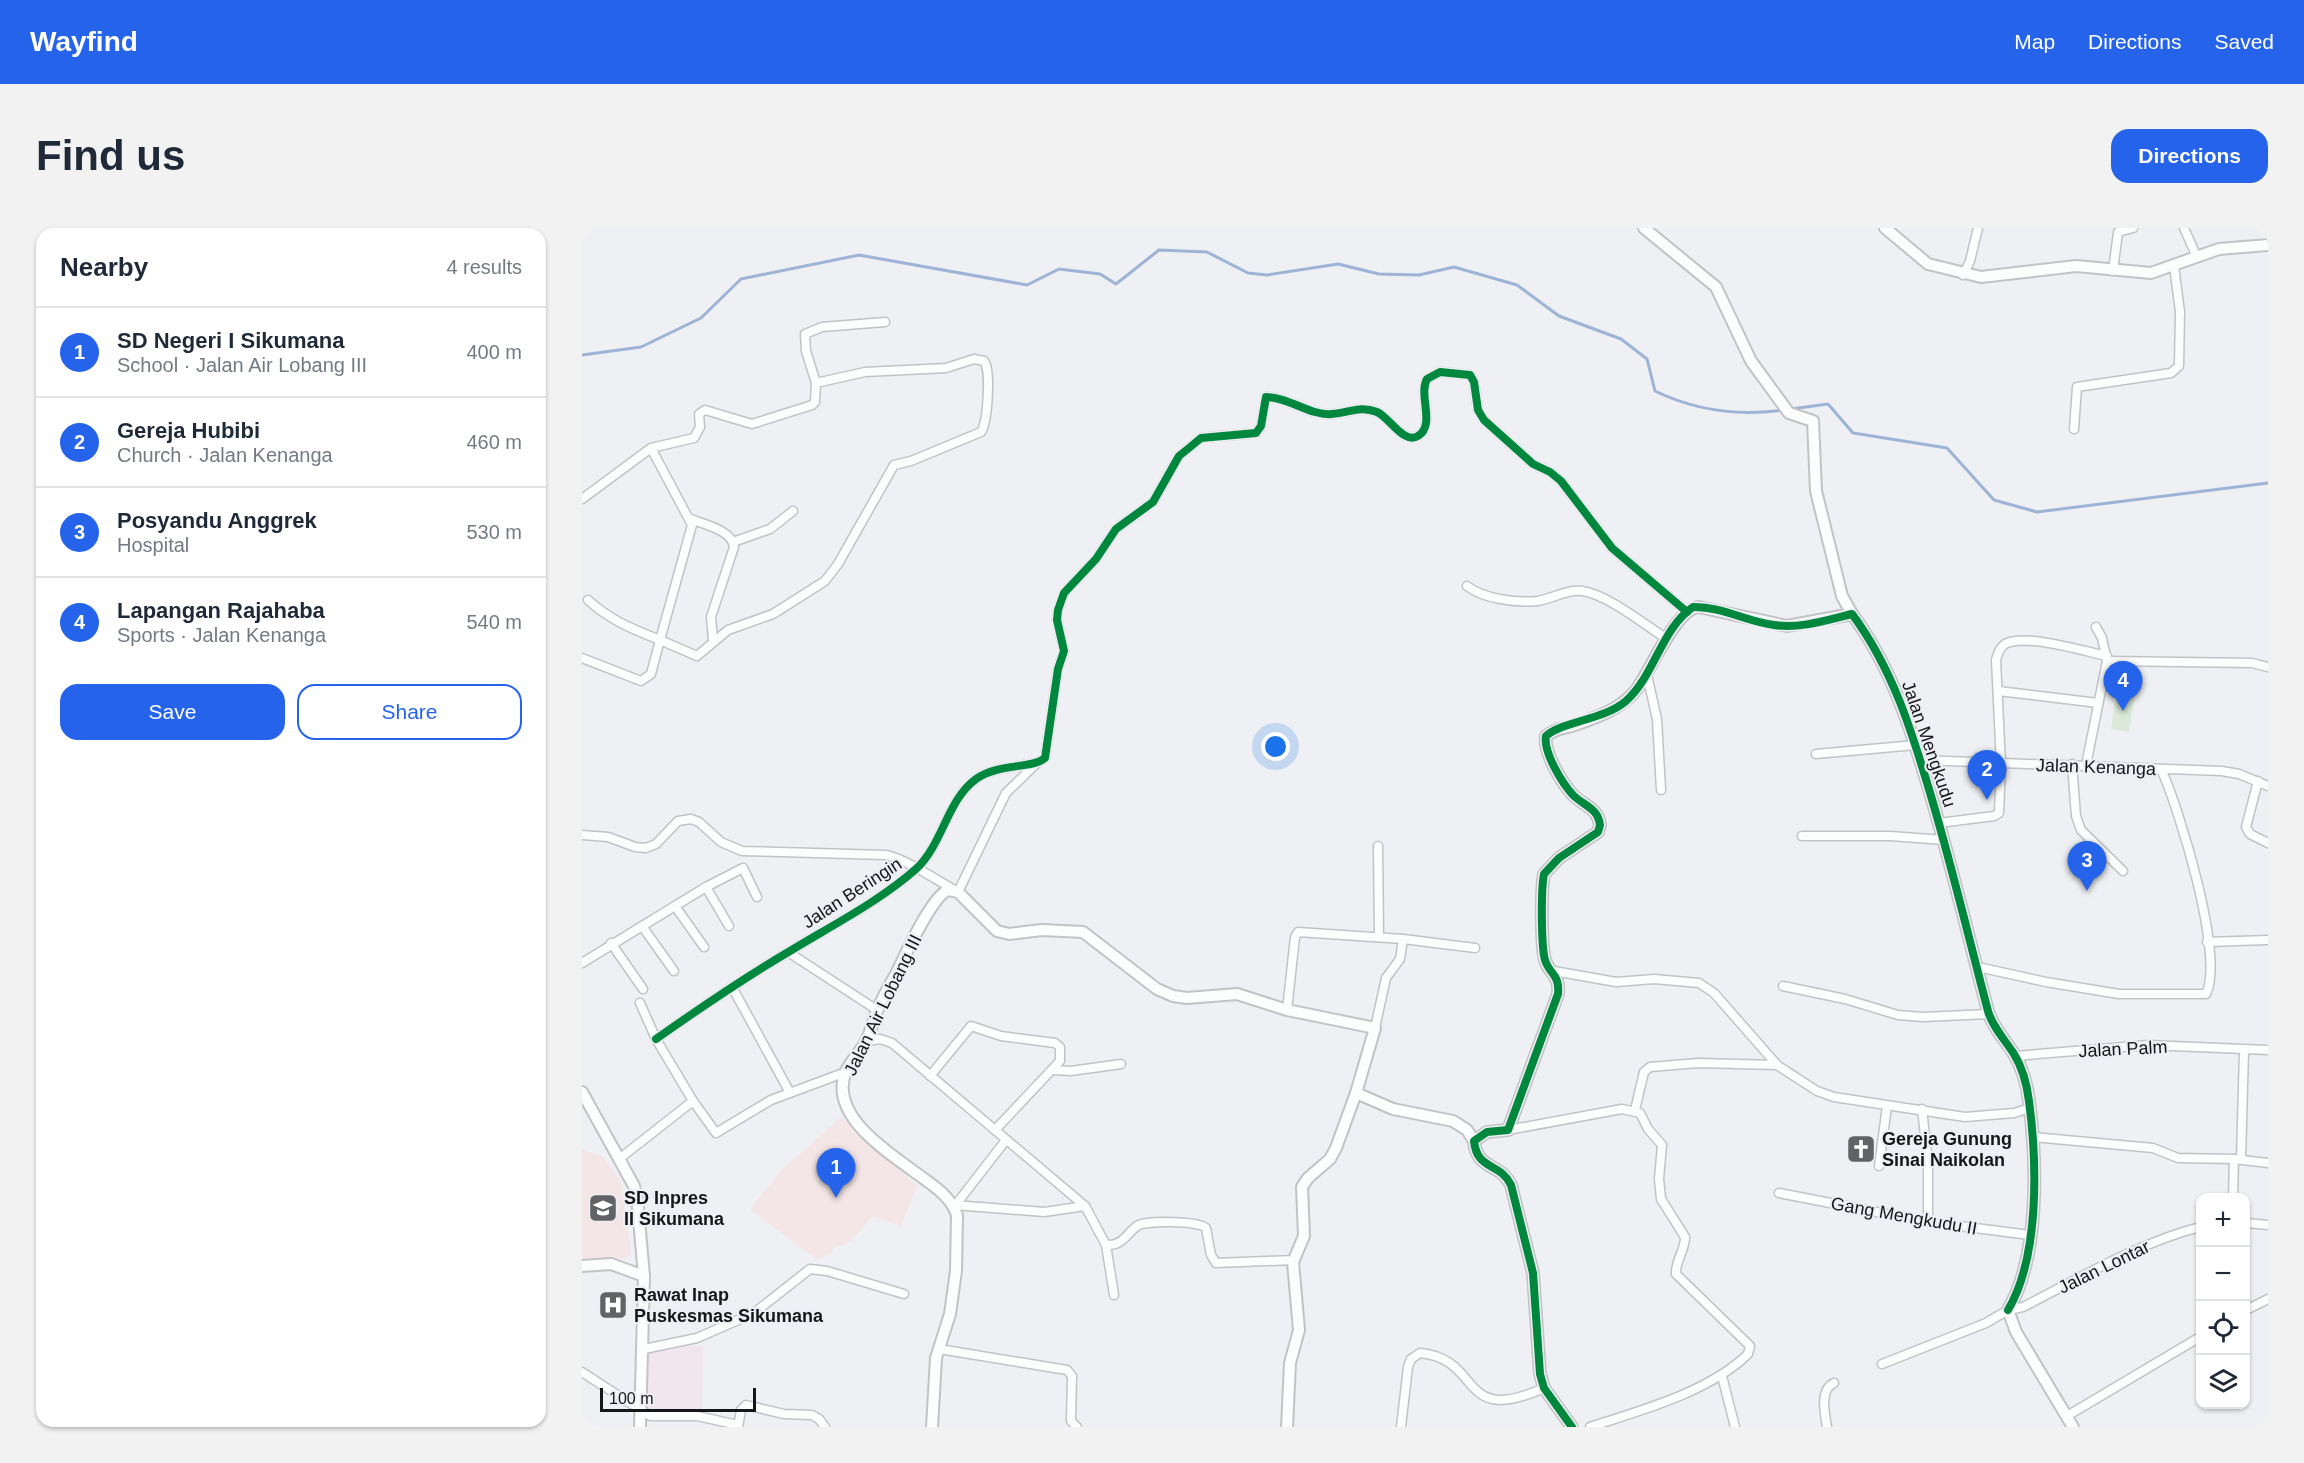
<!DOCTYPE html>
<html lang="en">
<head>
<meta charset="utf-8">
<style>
  :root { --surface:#fff; --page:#f2f2f3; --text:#1f2937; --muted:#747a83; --line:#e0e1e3; --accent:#2563eb }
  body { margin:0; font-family:Arial,sans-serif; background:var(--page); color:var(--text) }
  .controls { position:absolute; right:18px; bottom:18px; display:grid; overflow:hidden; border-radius:12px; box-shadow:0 2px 4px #0004 }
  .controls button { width:54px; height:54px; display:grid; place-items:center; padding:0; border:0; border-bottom:2px solid var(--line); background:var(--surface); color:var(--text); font:30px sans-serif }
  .scale { position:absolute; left:18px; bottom:15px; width:156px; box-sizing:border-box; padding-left:6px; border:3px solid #151617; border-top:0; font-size:16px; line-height:21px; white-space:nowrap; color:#151617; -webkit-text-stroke:4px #edeff4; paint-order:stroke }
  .you { position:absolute; left:694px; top:519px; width:21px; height:21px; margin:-15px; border:4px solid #fff; border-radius:50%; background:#1a73e8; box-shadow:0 0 0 9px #1a73e833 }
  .badge { display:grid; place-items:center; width:39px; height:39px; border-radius:50%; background:var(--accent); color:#fff; font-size:20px; font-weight:700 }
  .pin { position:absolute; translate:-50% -50px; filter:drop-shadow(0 2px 3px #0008) }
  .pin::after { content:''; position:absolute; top:32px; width:21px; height:18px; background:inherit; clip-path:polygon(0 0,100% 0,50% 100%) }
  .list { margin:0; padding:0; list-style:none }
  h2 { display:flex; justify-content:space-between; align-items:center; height:78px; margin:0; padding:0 24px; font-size:26px }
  h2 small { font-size:20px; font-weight:400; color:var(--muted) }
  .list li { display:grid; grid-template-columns:39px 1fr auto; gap:18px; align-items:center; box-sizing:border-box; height:90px; padding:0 24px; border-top:2px solid var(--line) }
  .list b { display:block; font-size:22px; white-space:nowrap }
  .list p { margin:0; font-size:20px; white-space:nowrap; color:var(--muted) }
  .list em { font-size:20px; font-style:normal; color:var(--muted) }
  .actions { display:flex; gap:12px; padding:18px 24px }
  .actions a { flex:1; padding:14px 0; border:2px solid var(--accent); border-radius:18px; text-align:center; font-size:21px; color:var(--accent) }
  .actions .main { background:var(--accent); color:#fff }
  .icon { flex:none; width:33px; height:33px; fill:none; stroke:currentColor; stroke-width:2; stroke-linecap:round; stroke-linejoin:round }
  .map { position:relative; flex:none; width:1686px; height:1199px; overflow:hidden; border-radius:18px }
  header { display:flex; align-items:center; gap:36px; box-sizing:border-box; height:84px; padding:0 30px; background:var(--accent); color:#fff }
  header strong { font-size:28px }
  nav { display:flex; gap:33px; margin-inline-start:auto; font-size:21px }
  .intro { display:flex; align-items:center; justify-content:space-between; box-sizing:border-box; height:144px; padding:0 36px }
  h1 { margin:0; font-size:42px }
  .button { padding:15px 27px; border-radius:18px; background:var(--accent); color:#fff; font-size:21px; font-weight:700 }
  main { display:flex; gap:36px; padding:0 36px }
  aside { flex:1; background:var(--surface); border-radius:18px; box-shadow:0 2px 4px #0004 }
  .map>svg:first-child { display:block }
</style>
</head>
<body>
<header>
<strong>Wayfind</strong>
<nav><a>Map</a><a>Directions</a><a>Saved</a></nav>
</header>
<div class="intro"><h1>Find us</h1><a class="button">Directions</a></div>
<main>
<aside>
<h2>Nearby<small>4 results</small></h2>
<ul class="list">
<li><span class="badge">1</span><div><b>SD Negeri I Sikumana</b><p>School · Jalan Air Lobang III</p></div><em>400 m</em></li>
<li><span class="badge">2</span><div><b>Gereja Hubibi</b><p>Church · Jalan Kenanga</p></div><em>460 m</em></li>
<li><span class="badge">3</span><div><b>Posyandu Anggrek</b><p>Hospital</p></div><em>530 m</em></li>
<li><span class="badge">4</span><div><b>Lapangan Rajahaba</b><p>Sports · Jalan Kenanga</p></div><em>540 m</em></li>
</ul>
<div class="actions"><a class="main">Save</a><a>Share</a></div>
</aside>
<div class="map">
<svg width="1686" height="1199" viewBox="0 0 1686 1199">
  <rect width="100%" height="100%" fill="#eef0f3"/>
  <!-- education -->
  <g fill="#f4e6e7">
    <path d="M259,889l76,69 -16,40 -28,-10 -24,27 -14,4 -4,6 -14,7 -67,-51 32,-39z"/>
    <path d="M0,922l20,6 18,24 9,57 2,16 -4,5 -45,5z"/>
  </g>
  <!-- medical -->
  <path fill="#f2e6ee" d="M66,1117l55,1 -1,65h-55z"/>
  <!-- park -->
  <path fill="#dbe9d8" d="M1535,462l18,2 -6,40 -18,-3z"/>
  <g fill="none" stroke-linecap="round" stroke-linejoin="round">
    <!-- stream -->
    <g stroke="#9db4d6" stroke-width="3">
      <path d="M0,127l59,-8 60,-29 40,-39 118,-24 168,30 32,-16 41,5 16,10 43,-34 48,2 41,21 19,2 71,-11 41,10 40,1 35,-8 63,18 42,31 62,23 26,20 8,32c41,20 85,25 129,19"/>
      <path d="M1209,181l37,-5 25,29 94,15 47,52 43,12 231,-29"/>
    </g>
    <!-- minor casing -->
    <g stroke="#c1c3c5" stroke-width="11">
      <g id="minor">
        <path d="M1602,0l12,27"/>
        <path d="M1531,43l5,-39 15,-4"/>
        <path d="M1381,47l7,-14 8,-33"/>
        <path d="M234,155l-10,-32 -1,-17 17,-7 63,-5"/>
        <path d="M1492,201l3,-42 94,-14 8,-7 1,-54 -6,-46"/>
        <path d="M0,271l69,-51 43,-10 6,-11 -1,-13 6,-4 47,14 60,-19 3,-3 1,-19 49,-11 81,-4 28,-9 10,2c7,9 4,60 -3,71l-70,29 -17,4 -56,99 -13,17 -52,33 -45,16 -31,26 -37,-16 32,-115 -41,-77"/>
        <path d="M109,291c14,6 41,11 43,28l-23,70 2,23"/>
        <path d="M151,314l37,-13 23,-18"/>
        <path d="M885,358c17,13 49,17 70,15 16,-2 29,-12 45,-10 25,3 63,34 85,48"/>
        <path d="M0,430l59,23 10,-7 9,-34c-28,-11 -50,-20 -72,-40"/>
        <path d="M1525,433l145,2 16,4"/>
        <path d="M1065,447l10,44 4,71"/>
        <path d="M1416,463l100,12"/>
        <path d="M1234,526l99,-9"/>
        <path d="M1339,532l301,11 17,3 29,12"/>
        <path d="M1490,536l4,52 5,14 42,41"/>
        <path d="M1504,537l21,-104 -5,-23 -6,-11"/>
        <path d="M1676,553l-12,46 4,7 18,9"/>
        <path d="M1357,595l55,-7 5,-3 2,-48 -5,-105c2,-6 3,-12 9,-16 20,-11 78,7 102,12"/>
        <path d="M0,607l26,2 27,10 11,1 10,-4 22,-23 13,-2 8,3 22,20 21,9 144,4c20,4 52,26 72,37l48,-99 32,-31"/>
        <path d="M1220,608h88l54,4"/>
        <path d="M796,618l1,90"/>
        <path d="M124,659l23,39"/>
        <path d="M93,678l29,41"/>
        <path d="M60,698l32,45"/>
        <path d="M821,711l72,9"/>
        <path d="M1625,714l61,-2"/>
        <path d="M29,715l32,46"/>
        <path d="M206,724l89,58"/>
        <path d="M0,735l124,-76 37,-19 14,29"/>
        <path d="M1396,739l68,15 73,12h87c19,-37 -27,-186 -45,-225"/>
        <path d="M972,743l62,11 38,-3 45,4 15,10 63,72 40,26 17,6 131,20 49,-4 16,-5"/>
        <path d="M1201,758l62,13 53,16 25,2 66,-3"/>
        <path d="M150,759l57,104"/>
        <path d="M58,775l16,36 37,62"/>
        <path d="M705,782l8,-73 3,-5 105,7 -3,20 -14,19 -11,50"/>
        <path d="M74,811c44,-31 88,-61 134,-88 41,-25 90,-50 126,-82 27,-25 31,-69 60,-90 22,-16 56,-10 69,-21l13,-89 6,-18 -7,-31 1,-10 6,-17 32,-34 20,-30 37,-27 26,-46 10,-8 12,-10 55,-5 5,-7 5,-29c23,0 44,19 66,17 17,-1 28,-9 45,-2 12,5 27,33 41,24 18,-11 0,-41 9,-57l13,-7 30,3 4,7 4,28 6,10 49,44 17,8 11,9 51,67 75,64"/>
        <path d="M285,813l13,-2 12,4 193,163 21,39c17,1 20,-11 31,-19 8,-6 63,-5 69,2l5,27 5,8 78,-3"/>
        <path d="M1433,828l133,-11 120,5"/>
        <path d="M471,842l18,1 50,-7"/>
        <path d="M348,848l41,-50 30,10 54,7 5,4v14l-65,69"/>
        <path d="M1340,881l6,53v60"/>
        <path d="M1053,882l9,-38 6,-5 48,-4 79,2"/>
        <path d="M926,902l114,-21 18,4 8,16 14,16 -3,34 2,20 24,38c0,14 -10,24 -9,37l74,72 -2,8c-39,38 -106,56 -158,73"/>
        <path d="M1451,909l120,11 25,10 56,1"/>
        <path d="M37,931l74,-58 23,32 55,-33 75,-28"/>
        <path d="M1659,931l3,-108"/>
        <path d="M1297,938l8,-60"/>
        <path d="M1197,965l149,29 102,13"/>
        <path d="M1651,970l1,-39 34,4"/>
        <path d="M372,977l90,7 41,-6"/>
        <path d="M372,979l52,-67"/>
        <path d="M1664,995l22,2"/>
        <path d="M524,1017l8,50"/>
        <path d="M1664,1082l22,-11"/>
        <path d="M62,1121l53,-11 57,-25 56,-44 17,2 77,23"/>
        <path d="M357,1121l128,21 5,6 -1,45 6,6"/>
        <path d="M1300,1136l104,-41 22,-13 15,-3c57,-29 115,-64 177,-80"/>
        <path d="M0,1144l68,44h47l41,9"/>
        <path d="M1140,1148l13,51"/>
        <path d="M1485,1188l133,-79"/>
        <path d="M156,1199l3,-17 5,-5 38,9 28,1 7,4 6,8"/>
        <path d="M819,1199l7,-60 3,-8 9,-6c64,6 37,74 124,35"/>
        <path d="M1245,1199c-2,-13 -8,-37 7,-44"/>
      </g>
    </g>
    <!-- tertiary casing -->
    <g stroke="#c1c3c5" stroke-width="14">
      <g id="tertiary">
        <path d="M1062,0l72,59 35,74 38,52 24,8 3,70 26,105 10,18"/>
        <path d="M1303,0l43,36 53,13 95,-11 75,7 68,-24 49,-4"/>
        <path d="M0,864l52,94 3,11 7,79 -4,151"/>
        <path d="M774,865l37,16 60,12 14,9 7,11"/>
        <path d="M0,1038l29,-2 33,12"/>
        <path d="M350,1199l4,-69 14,-44 6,-43 1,-56c-7,-21 -28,-32 -45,-45 -27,-20 -84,-56 -66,-99 5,-11 15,-19 20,-30 5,-9 7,-21 11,-30 5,-13 12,-25 19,-37 9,-18 35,-77 52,-84l10,2 39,39 12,3 33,-4 41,2 74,57 16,7 14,2 50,-4 50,16 88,18 -19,65 -20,55 -6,11 -22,19 -6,9 2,49 -11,26 6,68 -9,33 -3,64"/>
        <path d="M990,1199l-28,-39 -4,-14 -7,-101 -22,-88c-11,-23 -34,-14 -37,-44l13,-9 21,-2 50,-136c2,-20 -9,-20 -13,-34 -4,-14 -4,-71 -1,-86l15,-16 39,-26 2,-7c-2,-17 -16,-19 -27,-30 -11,-12 -30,-43 -27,-59 8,-7 17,-8 26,-10 23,-8 48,-16 64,-36 14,-18 40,-82 63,-83l88,19 65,-12c41,55 60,118 79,182 21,71 38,143 57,215 4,15 17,29 26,43 8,13 13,31 15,47 8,60 11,155 -21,209l8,22 57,95"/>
      </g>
    </g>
    <!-- minor -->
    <use href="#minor" stroke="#fcfdfd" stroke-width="8"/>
    <!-- tertiary -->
    <use href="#tertiary" stroke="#fcfdfd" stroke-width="10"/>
    <!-- cycleway casing -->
    <g stroke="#edeff4" stroke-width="11">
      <g id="cycleway">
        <path d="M74,811c44,-31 88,-61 134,-88 41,-25 90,-50 126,-82 27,-25 31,-69 60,-90 22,-16 56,-10 69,-21l13,-89 6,-18 -7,-31 1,-10 6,-17 32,-34 20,-30 37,-27 26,-46 10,-8 12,-10 55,-5 5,-7 5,-29c23,0 44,19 66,17 17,-1 28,-9 45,-2 12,5 27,33 41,24 18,-11 0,-41 9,-57l13,-7 30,3 4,7 4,28 6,10 49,44 17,8 11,9 51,67 75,64"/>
        <path d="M990,1199l-28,-39 -4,-14 -7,-101 -22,-88c-11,-23 -34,-14 -37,-44l13,-9 21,-2 50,-136c2,-20 -9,-20 -13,-34 -4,-14 -4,-71 -1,-86l15,-16 39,-26 2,-7c-2,-17 -16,-19 -27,-30 -11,-12 -30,-43 -27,-59 17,-15 58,-16 80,-35 29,-26 35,-72 67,-94 28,-1 54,15 81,18 26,4 53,-5 78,-11 41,55 60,118 79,182 21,71 38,143 57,215 4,15 17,29 26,43 8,13 13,31 15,47 8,60 11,155 -21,209"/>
      </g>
    </g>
    <!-- cycleway -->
    <use href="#cycleway" stroke="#00873e" stroke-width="8"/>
  </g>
  <!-- icons -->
  <defs>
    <g id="church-square" transform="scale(1.5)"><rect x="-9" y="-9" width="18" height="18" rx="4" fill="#616264" stroke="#edeff4"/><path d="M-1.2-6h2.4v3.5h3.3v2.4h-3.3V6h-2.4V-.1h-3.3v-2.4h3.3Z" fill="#fff"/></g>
    <g id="school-square" transform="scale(1.5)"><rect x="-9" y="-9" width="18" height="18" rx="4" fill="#616264" stroke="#edeff4"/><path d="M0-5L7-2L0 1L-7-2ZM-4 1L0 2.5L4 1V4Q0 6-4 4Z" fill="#fff"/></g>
    <g id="hospital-square" transform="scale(1.5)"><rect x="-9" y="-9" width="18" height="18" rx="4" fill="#616264" stroke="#edeff4"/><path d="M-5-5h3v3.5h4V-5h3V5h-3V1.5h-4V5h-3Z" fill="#fff"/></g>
  </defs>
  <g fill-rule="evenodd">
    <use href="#church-square" x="1279" y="921"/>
    <use href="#school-square" x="21" y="980"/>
    <use href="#hospital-square" x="31" y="1077"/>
  </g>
  <g text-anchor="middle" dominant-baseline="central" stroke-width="4.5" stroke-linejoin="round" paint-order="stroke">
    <!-- street labels -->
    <g font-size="18" fill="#151617" stroke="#edeff4">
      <text transform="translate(1347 516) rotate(71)">Jalan Mengkudu</text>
      <text transform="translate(1514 539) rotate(2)">Jalan Kenanga</text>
      <text transform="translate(270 665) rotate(-33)">Jalan Beringin</text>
      <text transform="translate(301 777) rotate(-64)">Jalan Air Lobang III</text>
      <text transform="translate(1541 821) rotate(-3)">Jalan Palm</text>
      <text transform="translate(1322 988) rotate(10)">Gang Mengkudu II</text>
      <text transform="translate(1522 1039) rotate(-26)">Jalan Lontar</text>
    </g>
    <!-- poi labels -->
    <g font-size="18" font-weight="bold" fill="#151617" stroke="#edeff4" text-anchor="start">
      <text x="1300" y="911">Gereja Gunung<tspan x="1300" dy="21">Sinai Naikolan</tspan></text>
      <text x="42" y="970">SD Inpres<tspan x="42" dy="21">II Sikumana</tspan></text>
      <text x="52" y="1067">Rawat Inap<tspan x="52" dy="21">Puskesmas Sikumana</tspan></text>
    </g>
  </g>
</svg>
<div class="controls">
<button>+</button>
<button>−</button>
<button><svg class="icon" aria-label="locate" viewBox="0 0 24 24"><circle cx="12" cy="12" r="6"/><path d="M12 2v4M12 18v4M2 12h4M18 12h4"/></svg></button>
<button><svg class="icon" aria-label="layers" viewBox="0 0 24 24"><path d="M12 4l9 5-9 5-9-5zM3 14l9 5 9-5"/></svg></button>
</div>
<div class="scale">100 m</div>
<div class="you"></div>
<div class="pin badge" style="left:254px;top:970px">1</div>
<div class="pin badge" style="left:1405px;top:572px">2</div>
<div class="pin badge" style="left:1505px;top:663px">3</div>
<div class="pin badge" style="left:1541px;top:483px">4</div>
</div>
</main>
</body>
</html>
